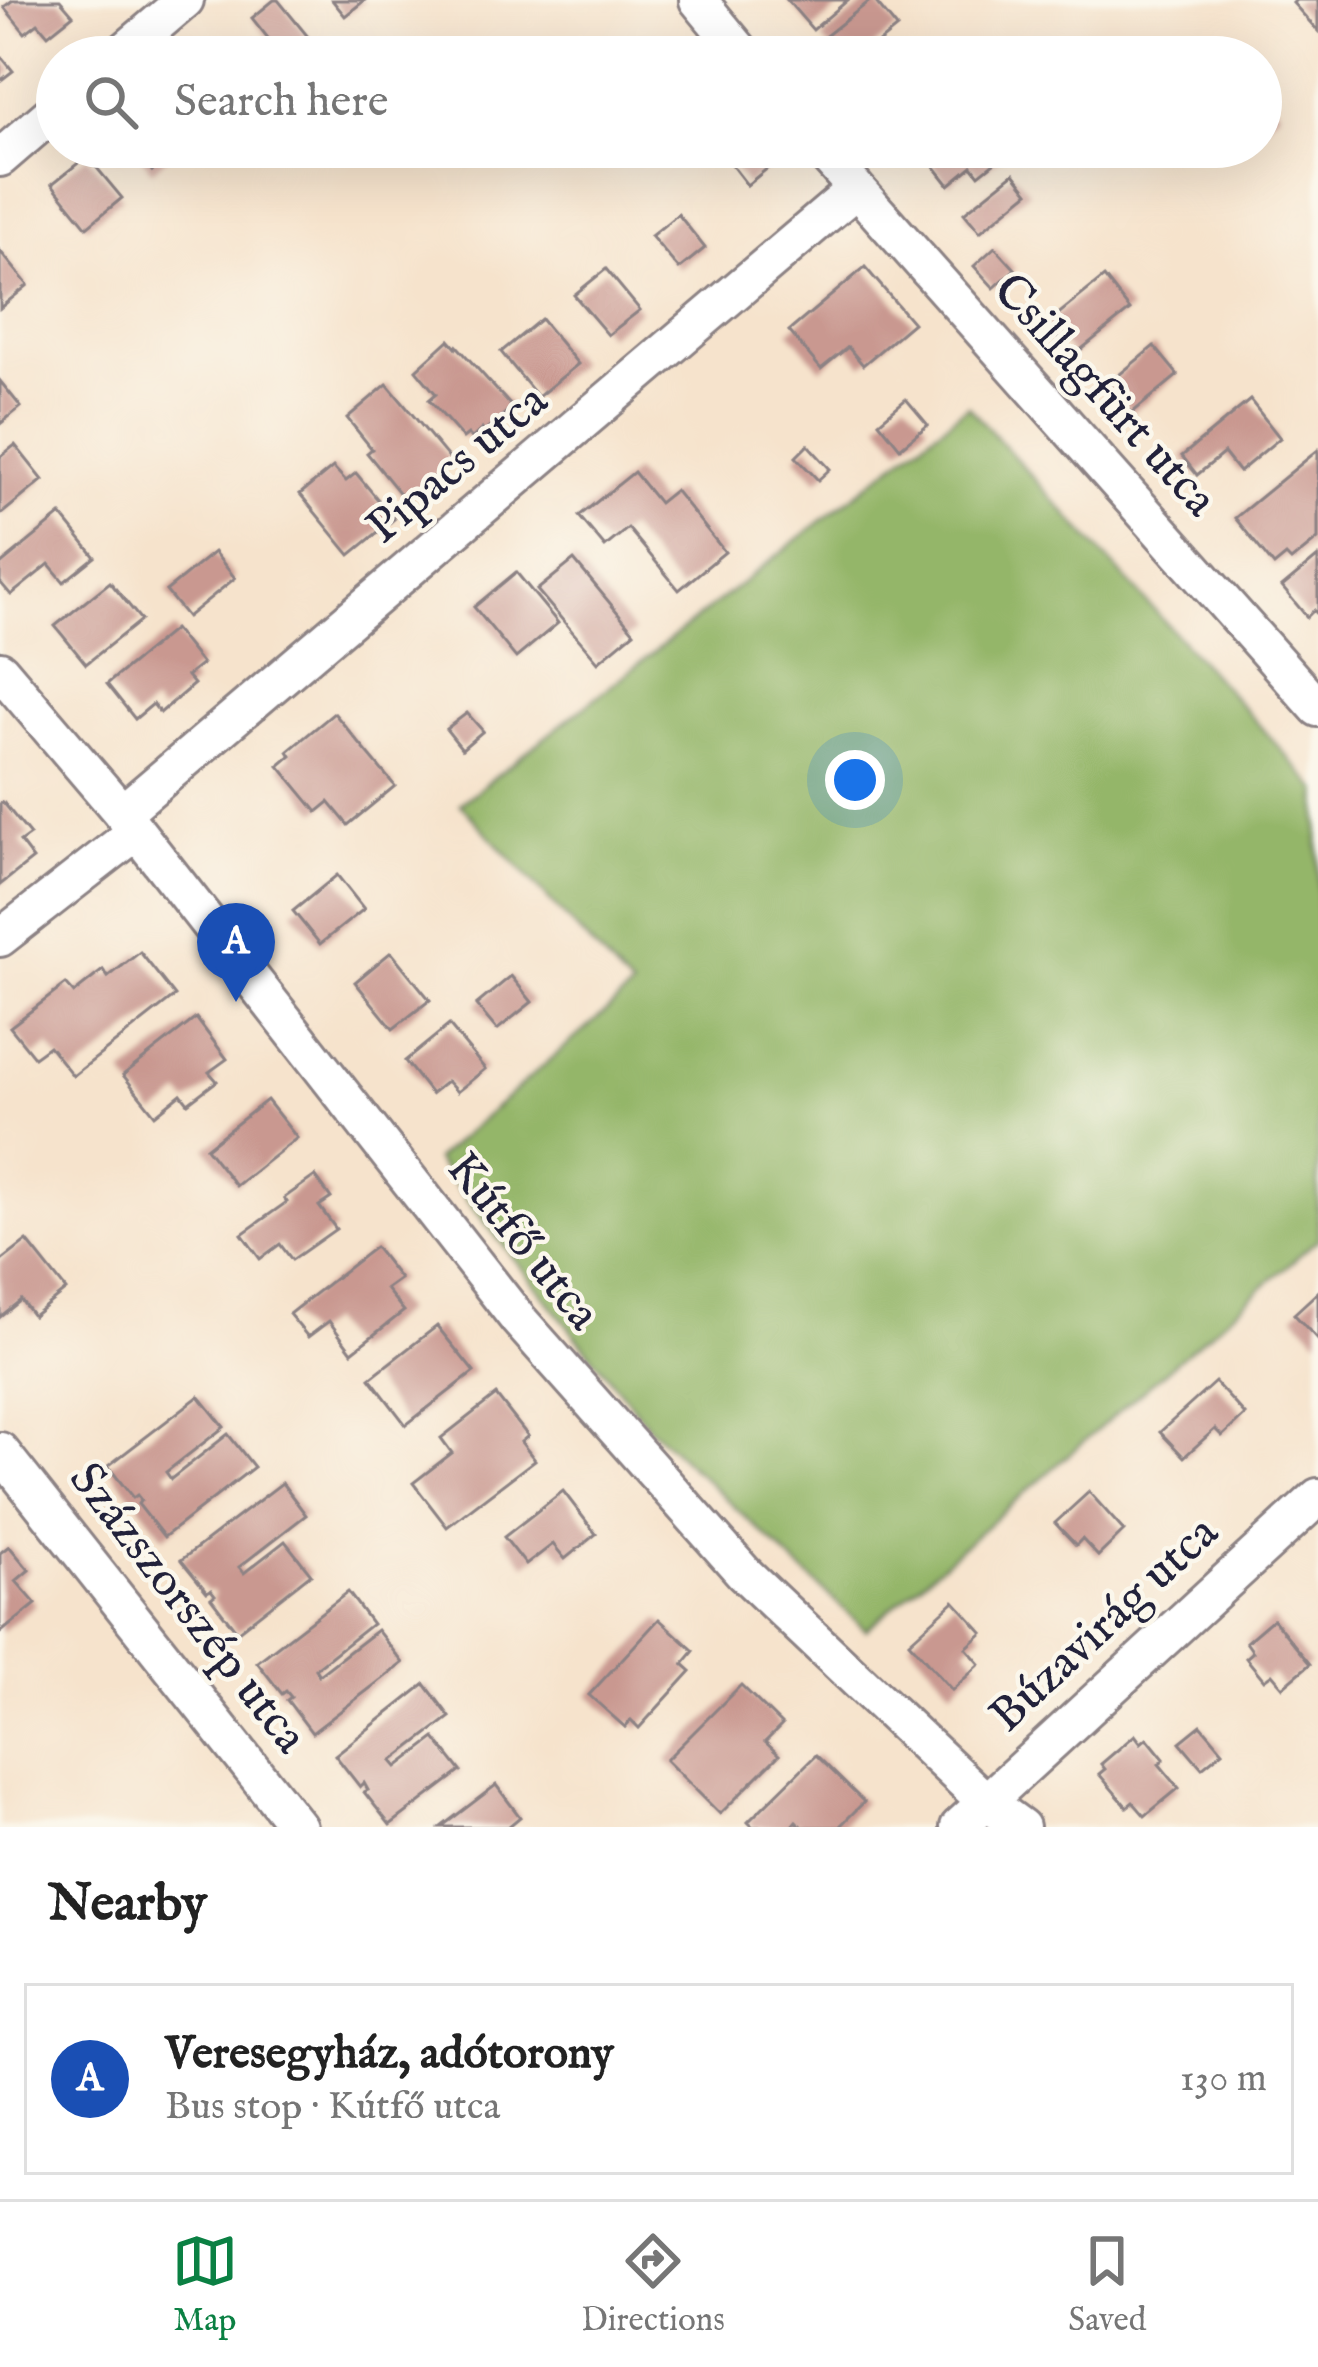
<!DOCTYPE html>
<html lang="en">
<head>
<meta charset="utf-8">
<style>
  :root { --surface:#fff; --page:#f2f2f2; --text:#222; --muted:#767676; --line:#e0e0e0; --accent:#0b8043 }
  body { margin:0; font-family:"IM FELL English",serif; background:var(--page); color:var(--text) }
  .you { position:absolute; left:855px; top:780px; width:42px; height:42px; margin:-30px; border:9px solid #fff; border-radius:50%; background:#1a73e8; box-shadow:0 0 0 18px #1a73e833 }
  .badge { display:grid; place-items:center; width:78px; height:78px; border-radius:50%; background:var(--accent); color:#fff; font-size:39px; font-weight:700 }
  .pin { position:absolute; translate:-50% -99px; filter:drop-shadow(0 3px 6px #0008) }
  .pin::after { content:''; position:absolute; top:63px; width:42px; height:36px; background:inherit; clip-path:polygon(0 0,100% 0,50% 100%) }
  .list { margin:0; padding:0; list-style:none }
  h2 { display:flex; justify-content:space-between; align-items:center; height:156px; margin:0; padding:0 48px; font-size:51px }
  h2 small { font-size:39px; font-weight:400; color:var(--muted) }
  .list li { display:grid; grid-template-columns:78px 1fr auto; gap:36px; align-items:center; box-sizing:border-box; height:192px; margin:0 24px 24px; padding:0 24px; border:3px solid var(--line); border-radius:0px }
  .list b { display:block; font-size:45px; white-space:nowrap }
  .list p { margin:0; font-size:39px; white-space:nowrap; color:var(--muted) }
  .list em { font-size:39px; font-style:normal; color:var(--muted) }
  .icon { flex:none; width:66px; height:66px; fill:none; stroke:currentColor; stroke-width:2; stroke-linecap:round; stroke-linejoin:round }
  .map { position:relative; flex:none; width:1318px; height:1827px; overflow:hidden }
  .search { position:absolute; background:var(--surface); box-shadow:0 12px 48px #0002; left:36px; right:36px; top:36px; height:132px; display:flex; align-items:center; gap:30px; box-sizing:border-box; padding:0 42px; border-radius:66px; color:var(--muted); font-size:45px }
  .sheet { height:372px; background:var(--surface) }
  nav { display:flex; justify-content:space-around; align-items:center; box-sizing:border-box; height:168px; border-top:3px solid var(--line); background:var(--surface); font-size:33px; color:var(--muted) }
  nav a { display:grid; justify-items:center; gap:6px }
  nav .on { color:var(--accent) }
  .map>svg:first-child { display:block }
</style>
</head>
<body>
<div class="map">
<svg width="1318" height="1827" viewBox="0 0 1318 1827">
  <rect width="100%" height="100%" fill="#fbf7ec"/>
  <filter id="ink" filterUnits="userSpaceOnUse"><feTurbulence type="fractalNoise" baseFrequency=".00833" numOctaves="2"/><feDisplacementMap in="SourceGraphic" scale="24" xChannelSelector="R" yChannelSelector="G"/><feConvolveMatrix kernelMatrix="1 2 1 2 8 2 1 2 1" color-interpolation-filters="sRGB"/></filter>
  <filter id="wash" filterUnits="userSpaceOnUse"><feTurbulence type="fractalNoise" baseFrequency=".004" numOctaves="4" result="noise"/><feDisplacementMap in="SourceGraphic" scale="48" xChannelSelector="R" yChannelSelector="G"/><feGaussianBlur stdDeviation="2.7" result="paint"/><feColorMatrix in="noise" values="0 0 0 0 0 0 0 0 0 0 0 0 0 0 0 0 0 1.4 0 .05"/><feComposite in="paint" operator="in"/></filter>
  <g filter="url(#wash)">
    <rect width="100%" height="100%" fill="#f6e3cc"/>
    <!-- forest -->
    <path fill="#94b669" stroke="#5b6c52" stroke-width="3" d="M968,406l350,384v449l-452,391 -217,-203 -214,-267 197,-171 -172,-185z"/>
    <g id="blocks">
      <!-- building -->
      <g fill="#c99890">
        <path d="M13,0h47l13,15 -25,20 -10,-12 -13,10 -21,-26z"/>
        <path d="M274,0h4l36,44 -16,13h-15l-31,-39z"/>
        <path d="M332,0h33l-20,16z"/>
        <path d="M787,0h61l-35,30z"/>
        <path d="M871,0h3l23,28 -36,29h-24l-15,-18z"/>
        <path d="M1296,0h22v31l-25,-28z"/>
        <path d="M0,55l13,16 -13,10z"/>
        <path d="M1261,91l19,20 -19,18z"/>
        <path d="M133,147h47l-28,24z"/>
        <path d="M732,147h20l17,20 -22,18 -24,-31z"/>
        <path d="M919,147h95l-35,28 -7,-9 -23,19z"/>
        <path d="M87,156l35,42 -35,29 -35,-43z"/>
        <path d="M1014,173l15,19 -49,40 -16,-19z"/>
        <path d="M678,214l27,34 -26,21 -28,-33z"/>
        <path d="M995,247l20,22 -21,19 -20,-22z"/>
        <path d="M0,251l28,34 -28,23z"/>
        <path d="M865,267l48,56 -50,42 -15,-18 -27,22 -32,-38z"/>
        <path d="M606,269l34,41 -32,25 -34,-40z"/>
        <path d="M1104,277l26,33 -57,46 -27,-32z"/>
        <path d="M541,319l37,45 -40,33 -37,-45z"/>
        <path d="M449,340l7,8 1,-2 55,61 -28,25 -2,-3 -10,9 -4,-4 -5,4 -34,-38 7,-6 -20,-24z"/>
        <path d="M1154,346l24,29 -46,38 -24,-29z"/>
        <path d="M0,381l21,26 -21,17z"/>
        <path d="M387,384l65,78 -40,34 -4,-5 -6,5 -35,-43 5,-4 -25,-31z"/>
        <path d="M906,399l22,26 -28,23 -21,-26z"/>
        <path d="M1250,400l30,38 -41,34 -15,-19 -27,22 -15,-19z"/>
        <path d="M15,445l28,35 -43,35v-58z"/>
        <path d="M808,445l22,24 -12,11 -22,-23z"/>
        <path d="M1318,450v89l-27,22 -5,-5 -12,10 -39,-48z"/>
        <path d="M333,467l13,14 10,-8 38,46 -44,36 -50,-61z"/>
        <path d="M634,472l25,31 16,-13 50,62 -46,38 -51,-62 -23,19 -26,-31z"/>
        <path d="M61,515l34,42 -31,25 -15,-18 -38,31 -11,-13v-17z"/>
        <path d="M214,552l21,26 -48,39 -21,-26z"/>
        <path d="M1318,557v58l-4,-5 -7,7 -25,-30z"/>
        <path d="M574,560l60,72 -36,30 -61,-72z"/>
        <path d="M516,572l42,51 -42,35 -42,-51z"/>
        <path d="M110,582l31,38 -55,44 -31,-38z"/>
        <path d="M174,629l28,35 -15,12 7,8 -34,29 -7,-9 -18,15 -28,-35z"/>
        <path d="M334,713l61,73 -47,39 -19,-23 -12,10 -38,-46 12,-10 -3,-5z"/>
        <path d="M467,713l16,18 -21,18 -16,-20z"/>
        <path d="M3,802l27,33 -10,7 13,17 -33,26v-81z"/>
        <path d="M337,875l27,34 -44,35 -27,-33z"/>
        <path d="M140,952l35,44 -102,80 -24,-30 -15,11 -24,-30 56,-43 8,9 29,-23 5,7z"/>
        <path d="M391,952l39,48 -37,29 -38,-47z"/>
        <path d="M511,976l21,26 -35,28 -21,-25z"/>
        <path d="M196,1018l31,41 -18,13 8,9 -29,22 -7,-9 -26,21 -32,-40z"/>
        <path d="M449,1025l36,44 -28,23 -10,-11 -16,13 -26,-33z"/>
        <path d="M267,1100l30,38 -61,48 -30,-38z"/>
        <path d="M315,1176l16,22 -12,8 17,23 -44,31 -12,-16 -20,15 -18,-25 45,-32 -3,-4z"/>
        <path d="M27,1241l39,49 -33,26 -12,-16 -21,17v-55z"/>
        <path d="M375,1247l25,32 -14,10 18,22 -52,41 -23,-31 -21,16 -19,-23z"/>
        <path d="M1318,1292v48l-24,-26z"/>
        <path d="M437,1326l37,46 -68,53 -36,-47z"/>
        <path d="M1215,1382l30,33 -23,21 -7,-7 -31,28 -24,-25z"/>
        <path d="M496,1395l32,41 -7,6 14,18 -88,67 -34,-44 39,-30 -11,-15z"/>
        <path d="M199,1396l25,31 -58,45 5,7 57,-45 26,33 -90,70 -26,-33 3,-4 -4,-5 -4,3 -25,-32z"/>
        <path d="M282,1483l24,32 -67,52 5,6 41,-32 26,33 -74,58 -26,-34 4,-3 -4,-5 -4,2 -26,-32z"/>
        <path d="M563,1491l33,43 -31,25 -12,-15 -27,21 -22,-28z"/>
        <path d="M1089,1492l35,39 -26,25 -16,-17 -6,6 -21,-22z"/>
        <path d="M9,1546l20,24 -13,11 20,23 -36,29v-80z"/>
        <path d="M348,1592l24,32 -57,45 4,6 58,-45 26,33 -91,70 -25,-33 4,-3 -5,-6 -4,3 -25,-32z"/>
        <path d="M954,1601l29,32 -17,15 14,16 -28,26 -43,-48z"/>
        <path d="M659,1619l35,32 -11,13 8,7 -52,57 -8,-8 -6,7 -36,-32z"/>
        <path d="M1273,1619l37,45 -27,23 -11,-13 -8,6 -18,-22 7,-6 -7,-10z"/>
        <path d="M425,1684l25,33 -58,44 5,6 38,-29 26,33 -71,54 -26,-33 4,-2 -4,-7 -4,4 -25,-32z"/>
        <path d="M741,1685l41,40 -17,17 14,13 -59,59 -54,-54z"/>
        <path d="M1201,1725l22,26 -21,17 -22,-26z"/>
        <path d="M1135,1735l6,8 6,-5 17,21 -5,5 20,24 -34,28 -12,-14 -6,5 -28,-33 6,-5 -4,-5z"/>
        <path d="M816,1755l48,47 -25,25h-37l-6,-6 -5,6h-38l-5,-5z"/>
        <path d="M496,1785l24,32 -12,10h-67z"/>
      </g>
    </g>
  </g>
  <g filter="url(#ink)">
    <use href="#blocks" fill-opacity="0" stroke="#8c8284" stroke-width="3"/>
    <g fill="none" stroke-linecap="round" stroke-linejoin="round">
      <!-- minor casing -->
      <g stroke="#8c8284" stroke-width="42">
        <g id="minor">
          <path d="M698,0l47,57"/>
          <path d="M118,57l67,-57"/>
          <path d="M819,147l499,561"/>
          <path d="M0,158l57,-49"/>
          <path d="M0,670l122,143 396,506 226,254 241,228 36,26"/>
          <path d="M122,813l733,-623"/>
          <path d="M0,938l136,-106"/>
          <path d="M0,1451l298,376"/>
          <path d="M959,1827l359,-330"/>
        </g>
      </g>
      <!-- minor -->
      <use href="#minor" stroke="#fff" stroke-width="36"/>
    </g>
  </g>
  <g text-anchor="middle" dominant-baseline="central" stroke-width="9" stroke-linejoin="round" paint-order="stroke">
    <!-- street labels -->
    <g font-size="48" fill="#22223b" stroke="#fbf7ec">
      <text transform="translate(1104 396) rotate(48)">Csillagfürt utca</text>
      <text transform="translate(458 465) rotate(-40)">Pipacs utca</text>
      <text transform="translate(522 1242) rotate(51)">Kútfő utca</text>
      <text transform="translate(187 1609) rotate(52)">Százszorszép utca</text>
      <text transform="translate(1105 1625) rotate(-43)">Búzavirág utca</text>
    </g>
  </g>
</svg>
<div class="you"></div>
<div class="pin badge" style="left:236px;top:1002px;background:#1a4fb4">A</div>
<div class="search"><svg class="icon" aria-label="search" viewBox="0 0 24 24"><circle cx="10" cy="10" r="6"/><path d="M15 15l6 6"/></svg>Search here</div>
</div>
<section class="sheet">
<h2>Nearby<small></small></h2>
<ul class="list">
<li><span class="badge" style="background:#1a4fb4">A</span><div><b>Veresegyház, adótorony</b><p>Bus stop · Kútfő utca</p></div><em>130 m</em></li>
</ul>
</section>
<nav>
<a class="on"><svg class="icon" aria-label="map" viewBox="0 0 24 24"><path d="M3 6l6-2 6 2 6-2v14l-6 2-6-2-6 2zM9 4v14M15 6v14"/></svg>Map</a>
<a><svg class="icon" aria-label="directions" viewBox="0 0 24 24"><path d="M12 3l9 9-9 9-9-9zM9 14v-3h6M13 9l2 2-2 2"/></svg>Directions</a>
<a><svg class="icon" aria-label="saved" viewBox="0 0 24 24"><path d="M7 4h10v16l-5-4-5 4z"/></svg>Saved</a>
</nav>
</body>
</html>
